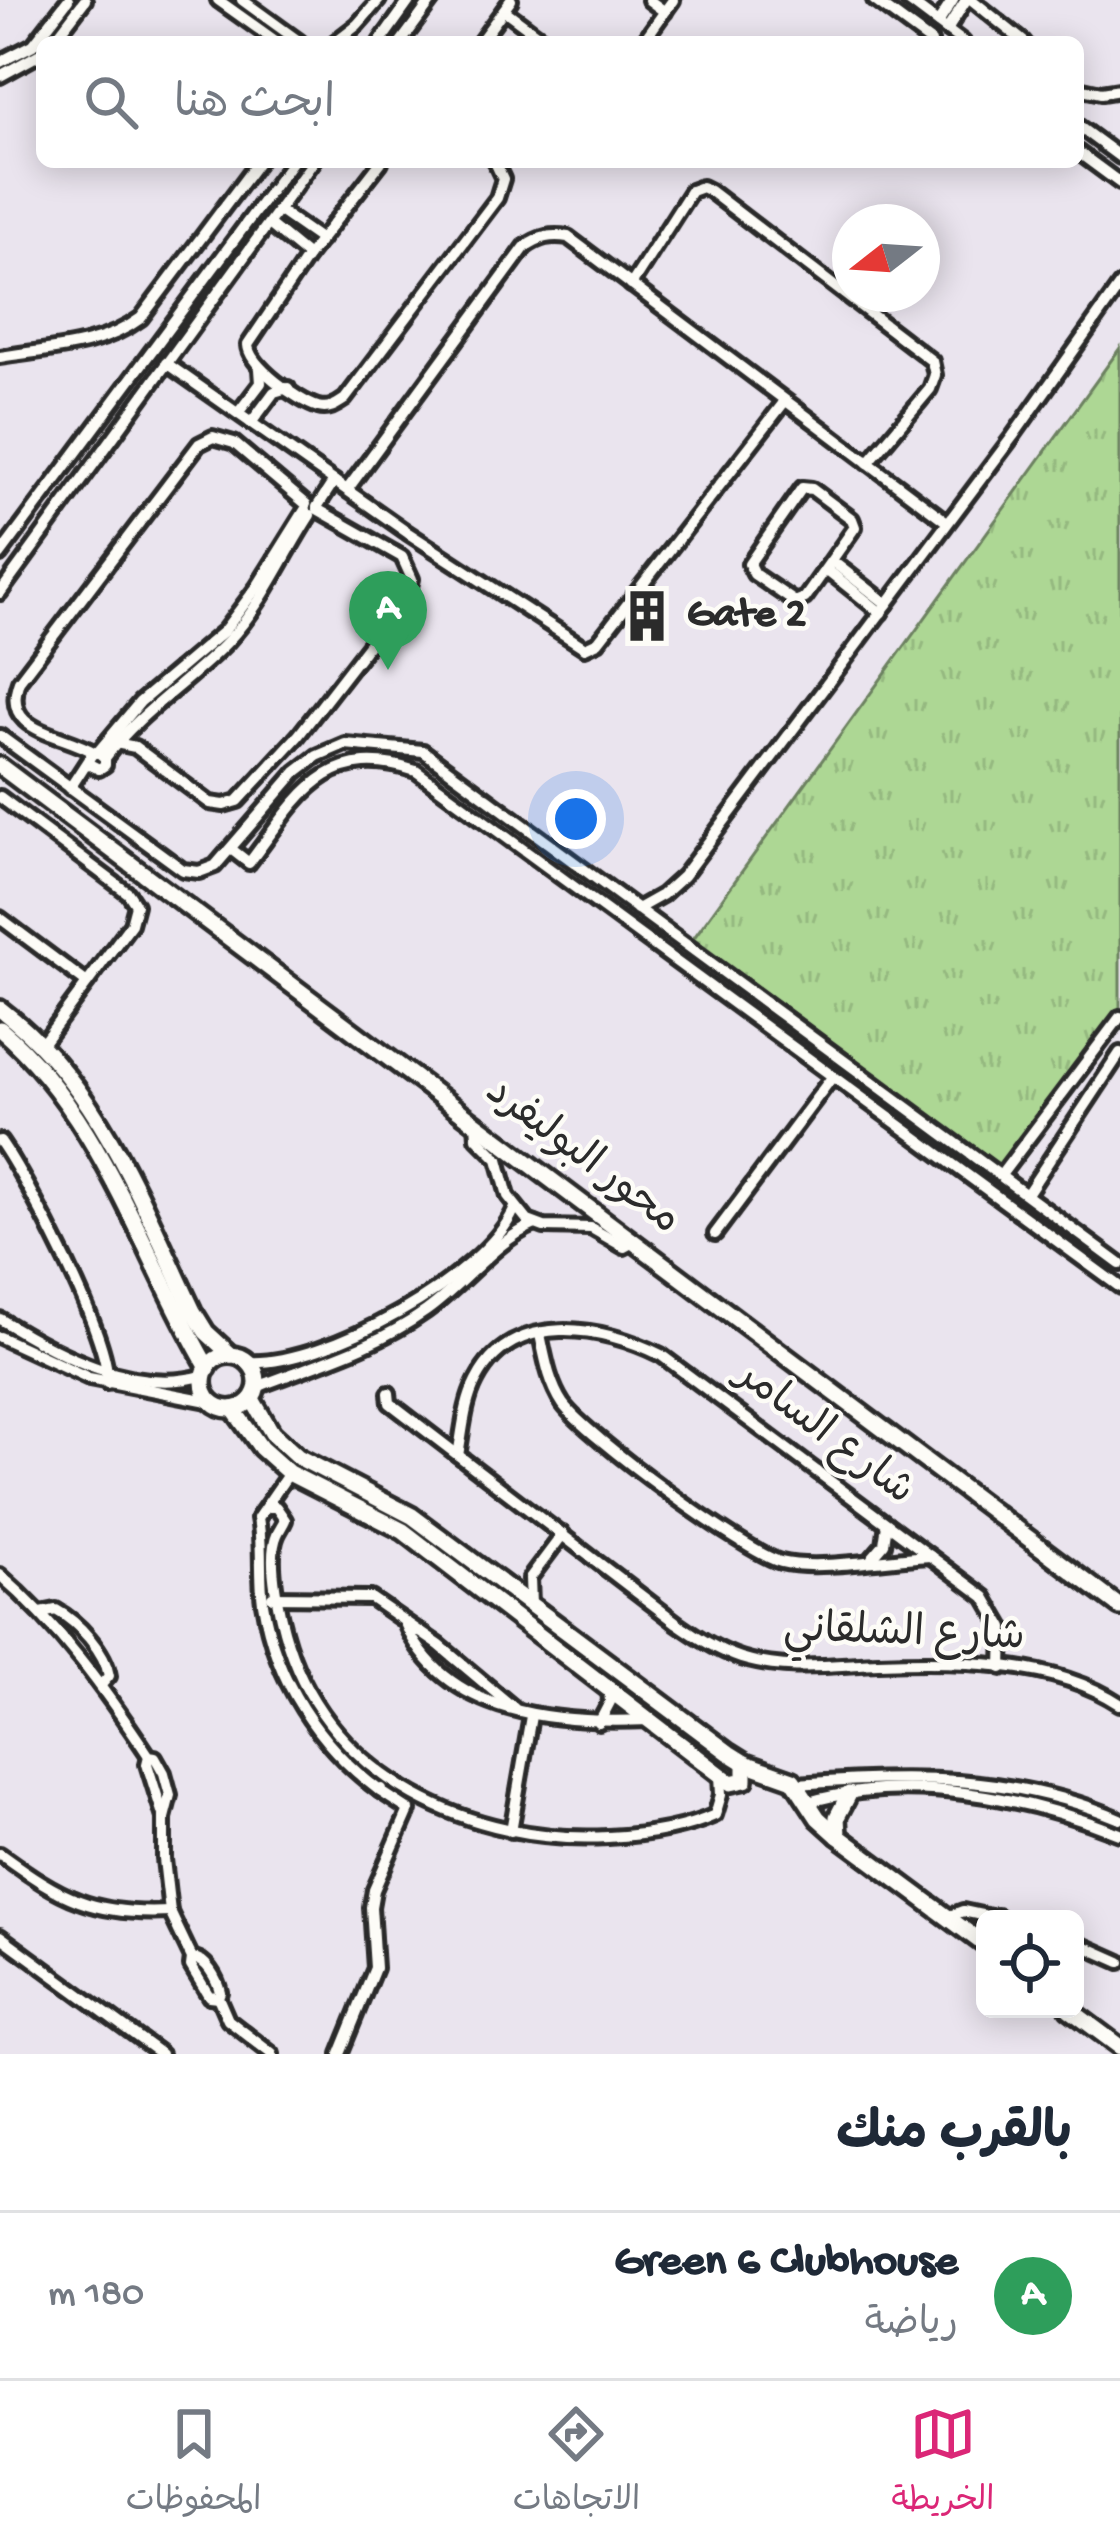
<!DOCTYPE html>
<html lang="ar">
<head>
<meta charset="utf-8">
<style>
  :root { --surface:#fff; --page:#f6f6f7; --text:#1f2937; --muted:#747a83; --line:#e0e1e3; --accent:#db2777 }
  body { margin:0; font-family:"Gochi Hand","Playpen Sans Arabic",sans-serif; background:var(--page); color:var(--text); direction:rtl }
  .controls { position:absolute; right:36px; bottom:36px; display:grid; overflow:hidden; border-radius:18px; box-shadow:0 6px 30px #0003 }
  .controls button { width:108px; height:108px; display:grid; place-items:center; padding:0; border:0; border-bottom:3px solid var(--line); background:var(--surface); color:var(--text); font:60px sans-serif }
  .compass { position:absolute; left:832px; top:204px; width:108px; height:108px; border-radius:50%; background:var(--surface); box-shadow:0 6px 30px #0003; rotate:253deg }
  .you { position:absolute; left:576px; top:819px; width:42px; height:42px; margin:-30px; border:9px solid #fff; border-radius:50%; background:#1a73e8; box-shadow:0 0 0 18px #1a73e833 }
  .badge { display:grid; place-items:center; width:78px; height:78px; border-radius:50%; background:var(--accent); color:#fff; font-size:39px; font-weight:700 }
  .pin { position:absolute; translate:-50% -99px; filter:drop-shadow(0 3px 6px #0008) }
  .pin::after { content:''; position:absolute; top:63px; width:42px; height:36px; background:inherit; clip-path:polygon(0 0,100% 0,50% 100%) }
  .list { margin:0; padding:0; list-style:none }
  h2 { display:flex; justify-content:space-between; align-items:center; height:156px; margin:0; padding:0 48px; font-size:51px }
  h2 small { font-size:39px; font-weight:400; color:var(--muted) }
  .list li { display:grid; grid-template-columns:78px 1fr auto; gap:36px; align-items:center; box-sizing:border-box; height:168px; padding:0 48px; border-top:3px solid var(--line) }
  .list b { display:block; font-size:45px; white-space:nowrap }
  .list p { margin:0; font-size:39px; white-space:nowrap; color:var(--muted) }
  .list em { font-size:39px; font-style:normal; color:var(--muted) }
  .icon { flex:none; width:66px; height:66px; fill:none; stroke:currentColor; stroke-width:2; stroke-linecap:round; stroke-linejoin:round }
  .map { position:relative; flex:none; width:1120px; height:2054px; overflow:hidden; direction:ltr }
  .search { position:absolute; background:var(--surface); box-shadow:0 6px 30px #0003; left:36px; right:36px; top:36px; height:132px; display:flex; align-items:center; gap:30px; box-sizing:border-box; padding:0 42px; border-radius:18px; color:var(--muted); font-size:45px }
  .sheet { height:324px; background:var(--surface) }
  nav { display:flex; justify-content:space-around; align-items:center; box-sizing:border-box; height:168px; border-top:3px solid var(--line); background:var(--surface); font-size:33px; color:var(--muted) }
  nav a { display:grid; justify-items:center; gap:6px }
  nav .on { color:var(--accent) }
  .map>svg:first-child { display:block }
</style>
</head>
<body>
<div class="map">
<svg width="1120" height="2054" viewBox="0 0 1120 2054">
  <defs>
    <pattern id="grass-tufts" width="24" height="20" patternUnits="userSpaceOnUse" patternTransform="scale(3)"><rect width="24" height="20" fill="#add794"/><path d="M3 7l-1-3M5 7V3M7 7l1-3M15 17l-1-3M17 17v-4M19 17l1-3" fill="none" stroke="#95b980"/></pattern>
  </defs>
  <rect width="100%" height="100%" fill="#eae4ee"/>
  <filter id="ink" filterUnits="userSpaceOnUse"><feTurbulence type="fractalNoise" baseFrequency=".00833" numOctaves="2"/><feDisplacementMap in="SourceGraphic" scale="24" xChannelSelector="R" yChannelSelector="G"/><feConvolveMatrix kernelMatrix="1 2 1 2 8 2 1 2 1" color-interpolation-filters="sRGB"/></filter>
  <g filter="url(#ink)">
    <!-- grass -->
    <path fill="url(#grass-tufts)" stroke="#6c8160" stroke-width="3" d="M1120,348v661l-120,158 -307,-228z"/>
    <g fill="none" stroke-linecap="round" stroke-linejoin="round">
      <!-- street casing -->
      <g stroke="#2b2b2b" stroke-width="20">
        <g id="street">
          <path d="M218,0l59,42"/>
          <path d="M242,0l58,42"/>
          <path d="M649,0l16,12"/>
          <path d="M874,0l57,42"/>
          <path d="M907,0l56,42"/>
          <path d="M972,0l52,42"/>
          <path d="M504,10l43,32"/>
          <path d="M938,23l15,-23"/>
          <path d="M947,30l19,-30"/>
          <path d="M53,42l32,-42"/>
          <path d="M335,42l22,-17 22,-25"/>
          <path d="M380,42l30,-42"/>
          <path d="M401,42l31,-42"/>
          <path d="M480,42l31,-42"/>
          <path d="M643,42l30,-42"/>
          <path d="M0,62l33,-17 35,-45"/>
          <path d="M0,76l42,-23"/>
          <path d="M1078,88l23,5 19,-3"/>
          <path d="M1078,126l42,31"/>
          <path d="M1078,152l42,31"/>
          <path d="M381,162l-73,94 -60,89c1,21 50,56 70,62 11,3 18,-2 27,-8l152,-201 6,-19 -8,-17"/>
          <path d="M278,210l43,30"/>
          <path d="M269,224l39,32"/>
          <path d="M631,285l60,-94 11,-4 8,4 222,170 3,14 -5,14 -62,74"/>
          <path d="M0,357c48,-8 101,-9 141,-39l117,-156"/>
          <path d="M166,363l242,170 177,115 13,-6 187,-241"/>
          <path d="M238,413l23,-30 -1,-14"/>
          <path d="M251,423l23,-31 14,-4"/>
          <path d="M802,488l10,1 40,30 3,8 -50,71 -10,4 -41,-28 -5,-10z"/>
          <path d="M347,490l178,-243c14,-10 26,-13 43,-10l379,285"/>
          <path d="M317,507l17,-26"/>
          <path d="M0,555l292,-393"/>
          <path d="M832,561l55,43"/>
          <path d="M826,569l55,44"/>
          <path d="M0,593l313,-431"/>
          <path d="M0,736l183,134 16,2 16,-6 81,-94 21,-16 28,-12 78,7 697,513"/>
          <path d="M116,743l19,4 75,56 14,2 14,-4 60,-65 110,-142 4,-15 -10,-22 -85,-48"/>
          <path d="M98,752l42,-50 84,-71 33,-44 48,-77"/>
          <path d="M95,753c-33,-21 -95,-19 -76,-72l180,-237 14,-7 21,6 72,61"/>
          <path d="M105,758c35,-47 83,-75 123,-117 35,-37 54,-83 82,-126"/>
          <path d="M70,788l22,-34 6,-2 7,6v7l-6,4 -10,-5"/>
          <path d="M0,797l128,96 8,12 -5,19 -89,120"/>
          <path d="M231,849l18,14c49,-64 75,-122 167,-92l704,516"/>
          <path d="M637,909l25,-14 21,-19 330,-440 107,-151"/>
          <path d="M0,918l87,65"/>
          <path d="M476,1123l1,15 21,21 10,37 20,25 16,6 47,1 33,19 11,-6"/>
          <path d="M0,1141c27,38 113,201 107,242"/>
          <path d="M1001,1175l119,-158"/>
          <path d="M1027,1194l93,-141"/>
          <path d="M715,1234l118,-158"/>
          <path d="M0,1319c57,36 136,77 205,56"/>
          <path d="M540,1334c5,24 9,49 23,70 22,31 182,149 218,158 36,9 109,-4 149,-6"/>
          <path d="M0,1337l89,41 124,24"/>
          <path d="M248,1362c75,5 238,-85 267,-154"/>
          <path d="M257,1387c58,-23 117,-39 169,-76 36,-25 70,-71 109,-87"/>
          <path d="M389,1393l1,10 287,220c20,14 40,27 64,35 45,14 91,7 137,5 77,-3 176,-3 242,41"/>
          <path d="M458,1455c5,-25 6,-51 18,-74 37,-72 126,-55 185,-26l324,242 18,31 -1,40"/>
          <path d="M289,1473l-31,45c5,27 1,56 5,85 12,77 55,142 117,188"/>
          <path d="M268,1507h8l9,13c-2,5 -6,10 -8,15 -11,24 3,84 11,109 44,136 184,200 320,193 36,-2 74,-7 107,-22l6,-20 -1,-21"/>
          <path d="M872,1558l12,-14 3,-20"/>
          <path d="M0,1575c60,52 105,115 149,181l6,1 9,16 6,22 -6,23v41l6,53 22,46 -1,8 18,30 9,1"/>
          <path d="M272,1597l99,1 68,47 75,63"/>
          <path d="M531,1604l-1,-26 33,-44"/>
          <path d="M41,1613l15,-3c22,12 49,41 53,66l-8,9"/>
          <path d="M405,1623c40,94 156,101 244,97"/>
          <path d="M599,1723l11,-21 -1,-14"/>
          <path d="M149,1756l-2,8 17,54"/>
          <path d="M797,1784c113,-9 217,-10 323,35"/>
          <path d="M808,1802c102,-28 216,-6 312,32"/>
          <path d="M511,1831l20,-115"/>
          <path d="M0,1854c61,44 93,62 170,58"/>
          <path d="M947,1917l16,-6 37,8"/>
          <path d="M0,1936l161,118"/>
          <path d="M1075,1942l45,20"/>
          <path d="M192,1958c14,0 25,21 28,34l-2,5 10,23 44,34"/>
          <path d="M340,2054l35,-86 -4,-61 3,-17 35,-80 -29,-19 2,-2"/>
        </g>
      </g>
      <!-- secondary casing -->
      <g stroke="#2b2b2b" stroke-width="24">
        <g id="secondary">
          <path d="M0,766l1120,841"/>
          <path d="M0,1009c99,75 141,193 193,302l13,21 25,23"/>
          <path d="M0,1029c103,88 141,225 208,339"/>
          <circle cx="230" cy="1382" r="27"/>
          <path d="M252,1399l20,34 26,24 114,59 317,237 16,10 48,17 25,38 20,18 147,109"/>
          <path d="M233,1409l28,39 28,25 114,58 328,252 14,-3v-17"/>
          <path d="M838,1836l-1,-19 12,-23"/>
          <path d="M996,1919l1,-1"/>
          <path d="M1069,2009l51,38"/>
        </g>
      </g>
      <!-- street -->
      <use href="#street" stroke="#fdfcf7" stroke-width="10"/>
      <!-- secondary -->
      <use href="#secondary" stroke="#fdfcf7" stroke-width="15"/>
    </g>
  </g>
  <!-- icons -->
  <defs>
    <g id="building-bare" transform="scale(4.14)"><path d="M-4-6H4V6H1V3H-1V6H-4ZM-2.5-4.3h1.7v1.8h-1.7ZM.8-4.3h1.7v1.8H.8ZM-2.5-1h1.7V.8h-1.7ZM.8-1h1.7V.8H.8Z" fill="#2b2b2b" stroke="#fdfcf7" stroke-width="2.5" paint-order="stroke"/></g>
  </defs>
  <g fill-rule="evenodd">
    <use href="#building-bare" x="647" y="616"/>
  </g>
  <g text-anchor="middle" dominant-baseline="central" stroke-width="9" stroke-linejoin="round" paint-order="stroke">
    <!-- poi labels -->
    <g font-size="42" font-weight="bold" fill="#2b2b2b" stroke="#fdfcf7" text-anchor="start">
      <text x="687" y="616">Gate 2</text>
    </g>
    <!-- street labels -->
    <g font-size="42" fill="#2b2b2b" stroke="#fdfcf7">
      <text transform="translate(581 1158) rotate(37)">محور البوليفرد</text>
      <text transform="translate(823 1435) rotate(37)">شارع السامر</text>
      <text transform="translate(904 1636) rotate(2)">شارع الشلقاني</text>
    </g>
  </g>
</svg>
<div class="controls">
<button><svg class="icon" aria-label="locate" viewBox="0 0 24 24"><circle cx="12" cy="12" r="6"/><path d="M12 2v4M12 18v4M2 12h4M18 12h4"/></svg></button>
</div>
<svg class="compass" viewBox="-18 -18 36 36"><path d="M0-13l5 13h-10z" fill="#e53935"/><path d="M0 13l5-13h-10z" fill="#747a83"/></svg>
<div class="you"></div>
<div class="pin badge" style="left:388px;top:670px;background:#2e9e5b">A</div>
<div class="search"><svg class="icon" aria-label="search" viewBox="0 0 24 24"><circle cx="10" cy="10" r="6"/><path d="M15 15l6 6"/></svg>ابحث هنا</div>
</div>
<section class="sheet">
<h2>بالقرب منك<small></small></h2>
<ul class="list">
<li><span class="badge" style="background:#2e9e5b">A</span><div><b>Green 6 Clubhouse</b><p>رياضة</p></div><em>180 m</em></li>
</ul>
</section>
<nav>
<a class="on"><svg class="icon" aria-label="map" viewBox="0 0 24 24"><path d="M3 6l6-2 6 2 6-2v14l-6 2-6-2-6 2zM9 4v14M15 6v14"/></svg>الخريطة</a>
<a><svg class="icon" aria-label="directions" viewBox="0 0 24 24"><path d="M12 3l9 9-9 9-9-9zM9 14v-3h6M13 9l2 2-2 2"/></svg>الاتجاهات</a>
<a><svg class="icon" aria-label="saved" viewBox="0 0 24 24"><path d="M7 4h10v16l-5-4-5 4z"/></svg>المحفوظات</a>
</nav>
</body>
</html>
